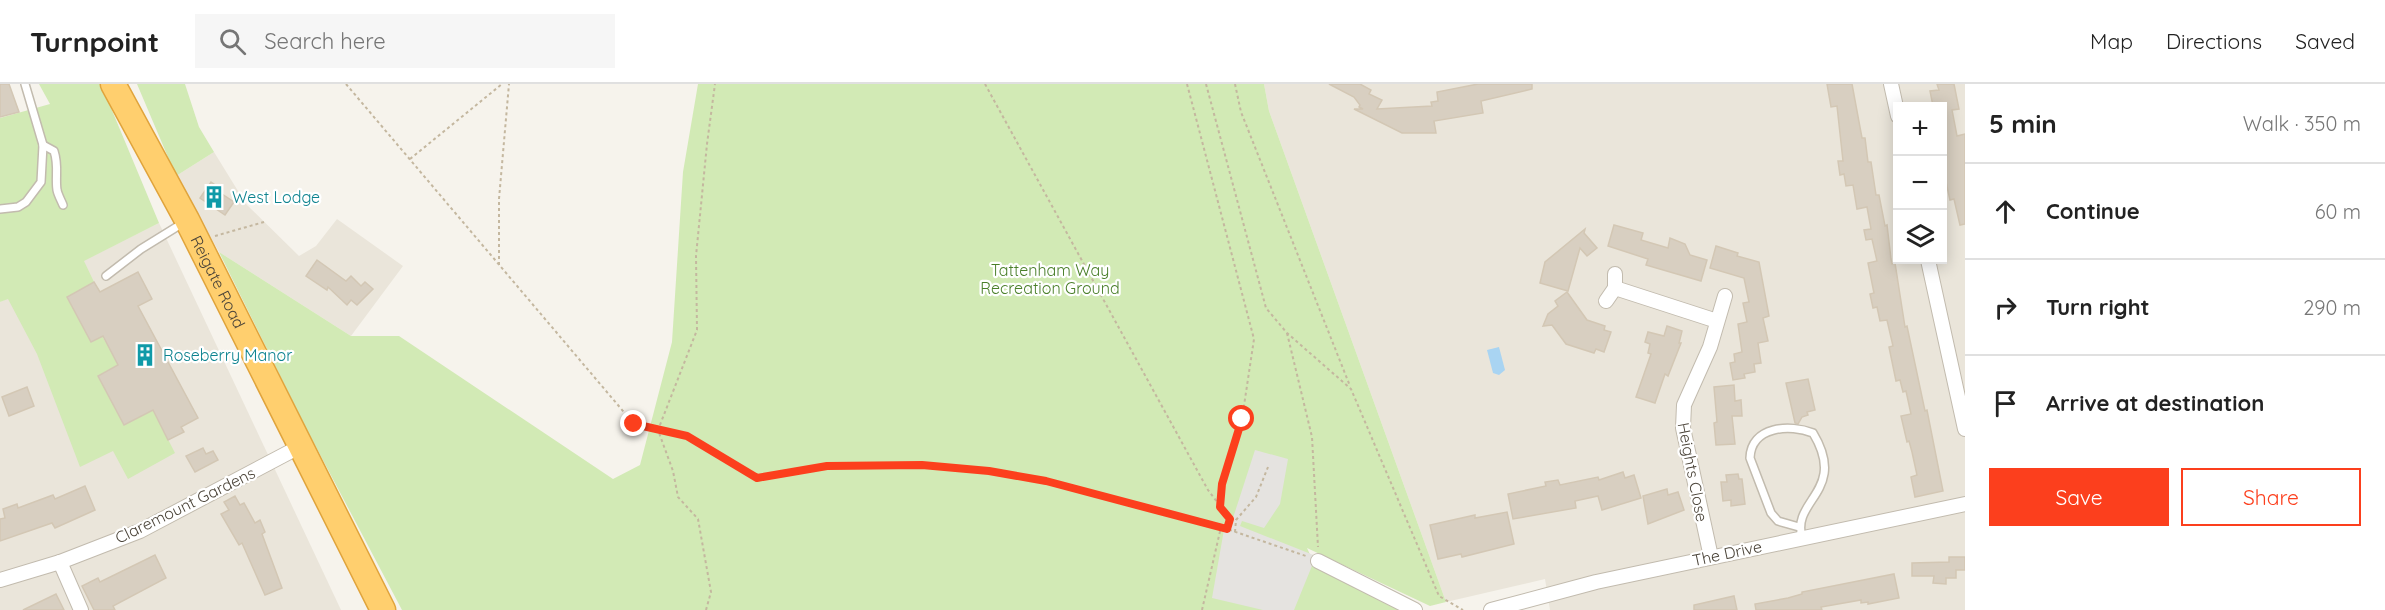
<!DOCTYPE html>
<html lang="en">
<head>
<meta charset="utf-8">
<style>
  :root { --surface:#fff; --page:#f6f6f6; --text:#222; --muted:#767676; --line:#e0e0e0; --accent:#fc3f1d }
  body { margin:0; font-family:Quicksand,sans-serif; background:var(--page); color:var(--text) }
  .controls { position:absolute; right:18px; top:18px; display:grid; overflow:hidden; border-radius:0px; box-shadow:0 3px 15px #0003 }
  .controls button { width:54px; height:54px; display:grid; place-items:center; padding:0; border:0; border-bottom:2px solid var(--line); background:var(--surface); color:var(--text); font:30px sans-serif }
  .stop { position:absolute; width:18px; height:18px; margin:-14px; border:4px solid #fc3f1d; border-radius:50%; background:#fff }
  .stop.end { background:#fc3f1d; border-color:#fff; box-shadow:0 2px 6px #0008 }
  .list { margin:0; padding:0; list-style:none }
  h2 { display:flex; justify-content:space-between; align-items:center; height:78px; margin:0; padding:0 24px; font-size:26px }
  h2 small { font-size:20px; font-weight:400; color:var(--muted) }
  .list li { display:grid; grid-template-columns:39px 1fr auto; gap:18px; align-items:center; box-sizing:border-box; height:96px; padding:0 24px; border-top:2px solid var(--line) }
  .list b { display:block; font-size:22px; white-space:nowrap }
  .list em { font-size:20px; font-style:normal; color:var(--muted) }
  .actions { display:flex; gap:12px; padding:18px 24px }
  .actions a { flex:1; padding:14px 0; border:2px solid var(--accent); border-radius:0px; text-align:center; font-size:21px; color:var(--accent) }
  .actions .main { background:var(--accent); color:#fff }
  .icon { flex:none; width:33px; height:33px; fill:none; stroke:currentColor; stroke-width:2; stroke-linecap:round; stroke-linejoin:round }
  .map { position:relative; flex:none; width:1965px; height:526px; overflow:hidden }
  header { display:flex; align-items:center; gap:36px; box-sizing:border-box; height:84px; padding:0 30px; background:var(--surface); border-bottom:2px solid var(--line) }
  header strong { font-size:28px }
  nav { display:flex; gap:33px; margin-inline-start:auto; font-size:21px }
  .search { width:420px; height:54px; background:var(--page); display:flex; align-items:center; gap:15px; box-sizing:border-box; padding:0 21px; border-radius:0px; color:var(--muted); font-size:22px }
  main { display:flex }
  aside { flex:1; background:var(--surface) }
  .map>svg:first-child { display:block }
</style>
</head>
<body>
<header>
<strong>Turnpoint</strong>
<div class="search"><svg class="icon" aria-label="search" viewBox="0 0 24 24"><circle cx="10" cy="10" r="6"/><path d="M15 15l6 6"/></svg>Search here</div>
<nav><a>Map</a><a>Directions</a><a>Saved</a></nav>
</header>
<main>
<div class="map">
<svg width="1965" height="526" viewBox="0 0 1965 526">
  <rect width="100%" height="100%" fill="#f6f3ec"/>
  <!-- residential -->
  <g fill="#eae5da" fill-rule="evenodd">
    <path d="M1264,0h701v526h-415l-5,-31 -99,23 -177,-491zM1898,22h44v154h-44z"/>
    <path d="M214,68l32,52 53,52 17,-10 21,-27 66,47 -52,70 -132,-84 -43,-76z"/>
    <path d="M159,139l182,387h-341v-308z"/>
  </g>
  <!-- green -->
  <g fill="#d2eab5">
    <path d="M39,0h62l58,139 -75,38 10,21 -27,15 24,45 11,-6 17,28 -21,12 26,49 29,-15 22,43 -47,26 -15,-28 -33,16 -43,-113 -29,-55 -8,3v-184l50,-14z"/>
    <path d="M137,0h48l14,43 15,25 -38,24z"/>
    <path d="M698,0h566l5,27 177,491 -16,4 -123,-58 7,15 85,47h-997l-96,-182 -87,-176 132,84h48l214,143 27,-14 32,-123 11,-170z"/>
  </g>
  <!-- parking -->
  <path fill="#e5e3e0" d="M1255,366l33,9 -8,45 -16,24 -22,-7 -2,5 76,30 -22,54h-31l-51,-12 13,-74h6l2,-6z"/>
  <!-- water -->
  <path fill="#a9d4f2" d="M1499,263l6,23 -6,5 -6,-2 -6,-23z"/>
  <!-- building -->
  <g fill="#d8cfc1" stroke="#d3c7b4" stroke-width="1.5">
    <path d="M0,0h9l10,28 -19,5z"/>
    <path d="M1329,0h31l11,6 -2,4 13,6 -5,9 55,-3 -1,-4 7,-1 -1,-9 41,-8h54v5l-51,12 2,12 -49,8 2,12h-34l-48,-24h9l-4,-2 1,-2 -6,-8z"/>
    <path d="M1827,0h25l10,54h3l3,24h3l5,33h3l6,31 2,-1 4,34 1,5 3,-1 10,64 2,-1 18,85 2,-1 16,81 -28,6 -4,-20 6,-2 -5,-23 -3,-11 -2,1 -6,-26 10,-2 -5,-23 -3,1 -3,-12 -4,1 -7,-34 4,-1 -6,-26 -7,1 -3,-14 -4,1 -3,-14 4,-1 -6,-30 9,-2 -5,-22 -6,1 -2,-10 7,-1 -4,-22 -10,2 -4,-24 -7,1 -2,-12 -4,1 -2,-14h5l-6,-55 -6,1z"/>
    <path d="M1937,0h17l5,25 -7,1 5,26 8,-2v90l-5,1 -6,-26 -4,1 -8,-36v-6l4,-1 -4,-19v-32h-9l-3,-15 9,-1z"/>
    <path d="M211,98l10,7 -2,3 15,10 -9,13 -25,-17z"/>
    <path d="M1614,141l29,8 -2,7 27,8 2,-10 15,6 5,11 17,5 -6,21 -55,-16 2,-6 -40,-13z"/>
    <path d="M1585,145l-1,4 13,15 -10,8 -7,-8 -12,43 -28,-8 5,-21z"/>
    <path d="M1716,162l22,7 -1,3 22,6 10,54 -6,2 5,23 -10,2 3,20 -7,1 1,8 -11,2 1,4 -12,2 -3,-17 5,-1 -1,-8 8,-2 -4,-28 9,-2 -4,-19 6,-1 -5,-24 -34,-10z"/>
    <path d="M317,176l29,21 5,-5 10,10 4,-4 8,7 -16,16 -6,-5 -4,5 -19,-18 -1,3 -21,-14z"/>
    <path d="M138,188l14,27 -14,7 60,112 -17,9 3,5 -16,8 -15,-30 -29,15 -26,-49 20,-11 -15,-29 -12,6 -24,-45 27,-15 6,10z"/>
    <path d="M1567,208l20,28 18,6 -1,4 7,2 -7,20 -8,-3 -2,4 -28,-9 -14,-19 -9,1 5,-12 10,-8 -3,-5z"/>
    <path d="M1667,242l15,5 -3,12h2l-13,33 -3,-2 -10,29 -19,-6 15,-43 -3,-1 2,-9 -5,-2 3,-10 16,4z"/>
    <path d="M1808,295l7,31 -8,2 1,3 -6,2 -4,7 -3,-1 -9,-40z"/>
    <path d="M1734,301l1,16 6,-1 1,16h-10l3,28 -19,1 -2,-22 3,-1 -3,-35z"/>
    <path d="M27,303l7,19 -25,10 -7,-19z"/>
    <path d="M203,364l3,6 7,-3 5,9 -23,12 -9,-16z"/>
    <path d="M1623,388l2,6 9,-3 7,23 -39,12 -4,-14 -23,5 1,7 -63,11 -5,-25 38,-8 -1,-4 13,-2 2,5 38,-8 1,3z"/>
    <path d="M1738,390l1,5h3l3,25 -14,2v-6l-8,1 -2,-19h6l-1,-7z"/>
    <path d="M85,402l10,24 -40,18 -3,-5 -52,18v-22l5,-1 -2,-9 14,-5 1,4 35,-13 2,4z"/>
    <path d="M1667,405l1,6 10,-3 6,18 -36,14 -5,-28z"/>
    <path d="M235,412l5,9 4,-2 11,20 5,-3 5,12 -3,2 20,54 -17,7 -23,-52 -3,2 -18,-31 8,-4 -5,-8z"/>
    <path d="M1507,428l7,32 -52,13 -1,-3 -23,5 -8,-34 45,-10v3z"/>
    <path d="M155,471l11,23 -53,28 2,4h-21l-12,-24 16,-8 2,4z"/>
    <path d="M1949,473h16v13h-9v8h-10v6l-13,-1 1,-7h-22v-13l37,-1z"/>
    <path d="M1894,490l5,24 -31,6v-2l-7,1v-3l-40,7 1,3h-66l-1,-6 33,-6 14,-4v-2z"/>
    <path d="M56,510l8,16h-41z"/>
    <path d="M1734,512l3,14h-43v-5z"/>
  </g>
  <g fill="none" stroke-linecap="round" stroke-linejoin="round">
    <!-- lane casing -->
    <g stroke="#c2bbae" stroke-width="10">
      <g id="lane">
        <path d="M43,61l11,6c5,15 1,25 3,39 1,5 4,10 6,15"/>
        <path d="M0,125l18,-2 8,-5 15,-20 2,-37 -18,-61"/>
        <path d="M106,192l35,-27 42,-26"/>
        <path d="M1799,443l-21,-6 -7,-8 -21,-55c1,-32 40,-34 63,-25 35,58 -22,67 -11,104"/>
      </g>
    </g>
    <!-- street casing -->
    <g stroke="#c2bbae" stroke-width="16">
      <g id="street">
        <path d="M1891,0l7,32"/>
        <path d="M1928,176l37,169"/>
        <path d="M1615,204l102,33"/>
        <path d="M1606,217l9,-13v-14"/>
        <path d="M1711,473l-28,-129 1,-23 26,-58 15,-51"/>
        <path d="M1318,477l97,49"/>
        <path d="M60,478l21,48"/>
        <path d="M0,496l60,-18 80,-31 159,-84"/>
        <path d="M1491,526l105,-28 369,-78"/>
      </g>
    </g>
    <!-- highway casing -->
    <g stroke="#e0a43c" stroke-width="27">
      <g id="highway">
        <path id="s1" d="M113,0l74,136 196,390"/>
      </g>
    </g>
    <!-- path -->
    <g stroke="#c4b79f" stroke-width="2" stroke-dasharray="3 3" stroke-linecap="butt">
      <path d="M346,0l288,340 53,12 70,42 70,-12 95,-1 67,6 57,10 175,46 85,29"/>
      <path d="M985,0l223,406 22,29 -3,10"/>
      <path d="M1187,0l67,255 -12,80 -20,65 -2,23"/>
      <path d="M1206,0l60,224 21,25 64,56 88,207 24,14"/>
      <path d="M1235,0l6,28 109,274"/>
      <path d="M410,75l92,-75"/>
      <path d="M215,152l49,-14"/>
      <path d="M499,181v-66l10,-115"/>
      <path d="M1287,249l25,104 6,110"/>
      <path d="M1235,448l1,-12 20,-23 12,-30"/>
      <path d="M706,526l5,-18 -13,-73 -20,-22 -5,-26 -15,-41 39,-100 -1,-74 11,-112 8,-60"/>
      <path d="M1202,526l19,-83"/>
    </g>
    <!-- lane -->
    <use href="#lane" stroke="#fff" stroke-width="7"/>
    <!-- street -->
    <use href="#street" stroke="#fff" stroke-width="14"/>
    <!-- highway -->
    <use href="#highway" stroke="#ffcf6e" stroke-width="24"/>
  </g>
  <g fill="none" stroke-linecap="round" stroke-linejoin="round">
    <!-- route -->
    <path stroke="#fc3f1d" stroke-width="8" d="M634,340l53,12 70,42 70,-12 95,-1 67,6 57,10 181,48 3,-10 -10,-12 2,-23 20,-65"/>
  </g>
  <!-- icons -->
  <defs>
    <g id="building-bare" transform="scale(1.8)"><path d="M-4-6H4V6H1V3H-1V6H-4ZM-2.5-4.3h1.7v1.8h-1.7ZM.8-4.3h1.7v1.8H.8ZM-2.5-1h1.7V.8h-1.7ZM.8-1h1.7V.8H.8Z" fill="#0f9aa8" stroke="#fff" stroke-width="2.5" paint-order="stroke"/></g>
  </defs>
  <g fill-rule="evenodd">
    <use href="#building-bare" x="214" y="113"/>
    <use href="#building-bare" x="145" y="271"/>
  </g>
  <g text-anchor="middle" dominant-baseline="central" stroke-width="4.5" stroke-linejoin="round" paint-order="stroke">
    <!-- culture labels -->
    <g font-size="16" fill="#0d838f" stroke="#fff" text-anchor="start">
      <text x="232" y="113">West Lodge</text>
      <text x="163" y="271">Roseberry Manor</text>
    </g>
    <!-- park labels -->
    <g font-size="16" fill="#4a7f2a" stroke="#fff">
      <text x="1050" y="186">Tattenham Way<tspan x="1050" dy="18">Recreation Ground</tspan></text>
    </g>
    <!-- street labels -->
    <g font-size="16" fill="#4b4439" stroke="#fff">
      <text stroke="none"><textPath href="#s1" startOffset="224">Reigate Road</textPath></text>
      <text transform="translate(1693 388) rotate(79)">Heights Close</text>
      <text transform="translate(185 421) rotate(-26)">Claremount Gardens</text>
      <text transform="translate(1727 469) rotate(-12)">The Drive</text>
    </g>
  </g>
</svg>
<div class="controls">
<button>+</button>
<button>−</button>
<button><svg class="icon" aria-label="layers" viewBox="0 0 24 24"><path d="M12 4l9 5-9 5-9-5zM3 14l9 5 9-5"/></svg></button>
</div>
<div class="stop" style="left:1242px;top:335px"></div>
<div class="stop end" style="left:634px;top:340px"></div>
</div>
<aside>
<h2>5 min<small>Walk · 350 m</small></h2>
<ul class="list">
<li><svg class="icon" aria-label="ahead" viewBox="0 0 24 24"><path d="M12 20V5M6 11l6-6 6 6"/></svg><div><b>Continue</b></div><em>60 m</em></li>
<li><svg class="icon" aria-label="right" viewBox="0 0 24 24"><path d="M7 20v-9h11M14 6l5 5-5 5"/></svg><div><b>Turn right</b></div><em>290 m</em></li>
<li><svg class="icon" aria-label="arrive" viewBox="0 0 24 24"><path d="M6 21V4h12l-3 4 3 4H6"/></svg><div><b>Arrive at destination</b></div></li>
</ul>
<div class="actions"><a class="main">Save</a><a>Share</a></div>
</aside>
</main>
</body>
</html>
